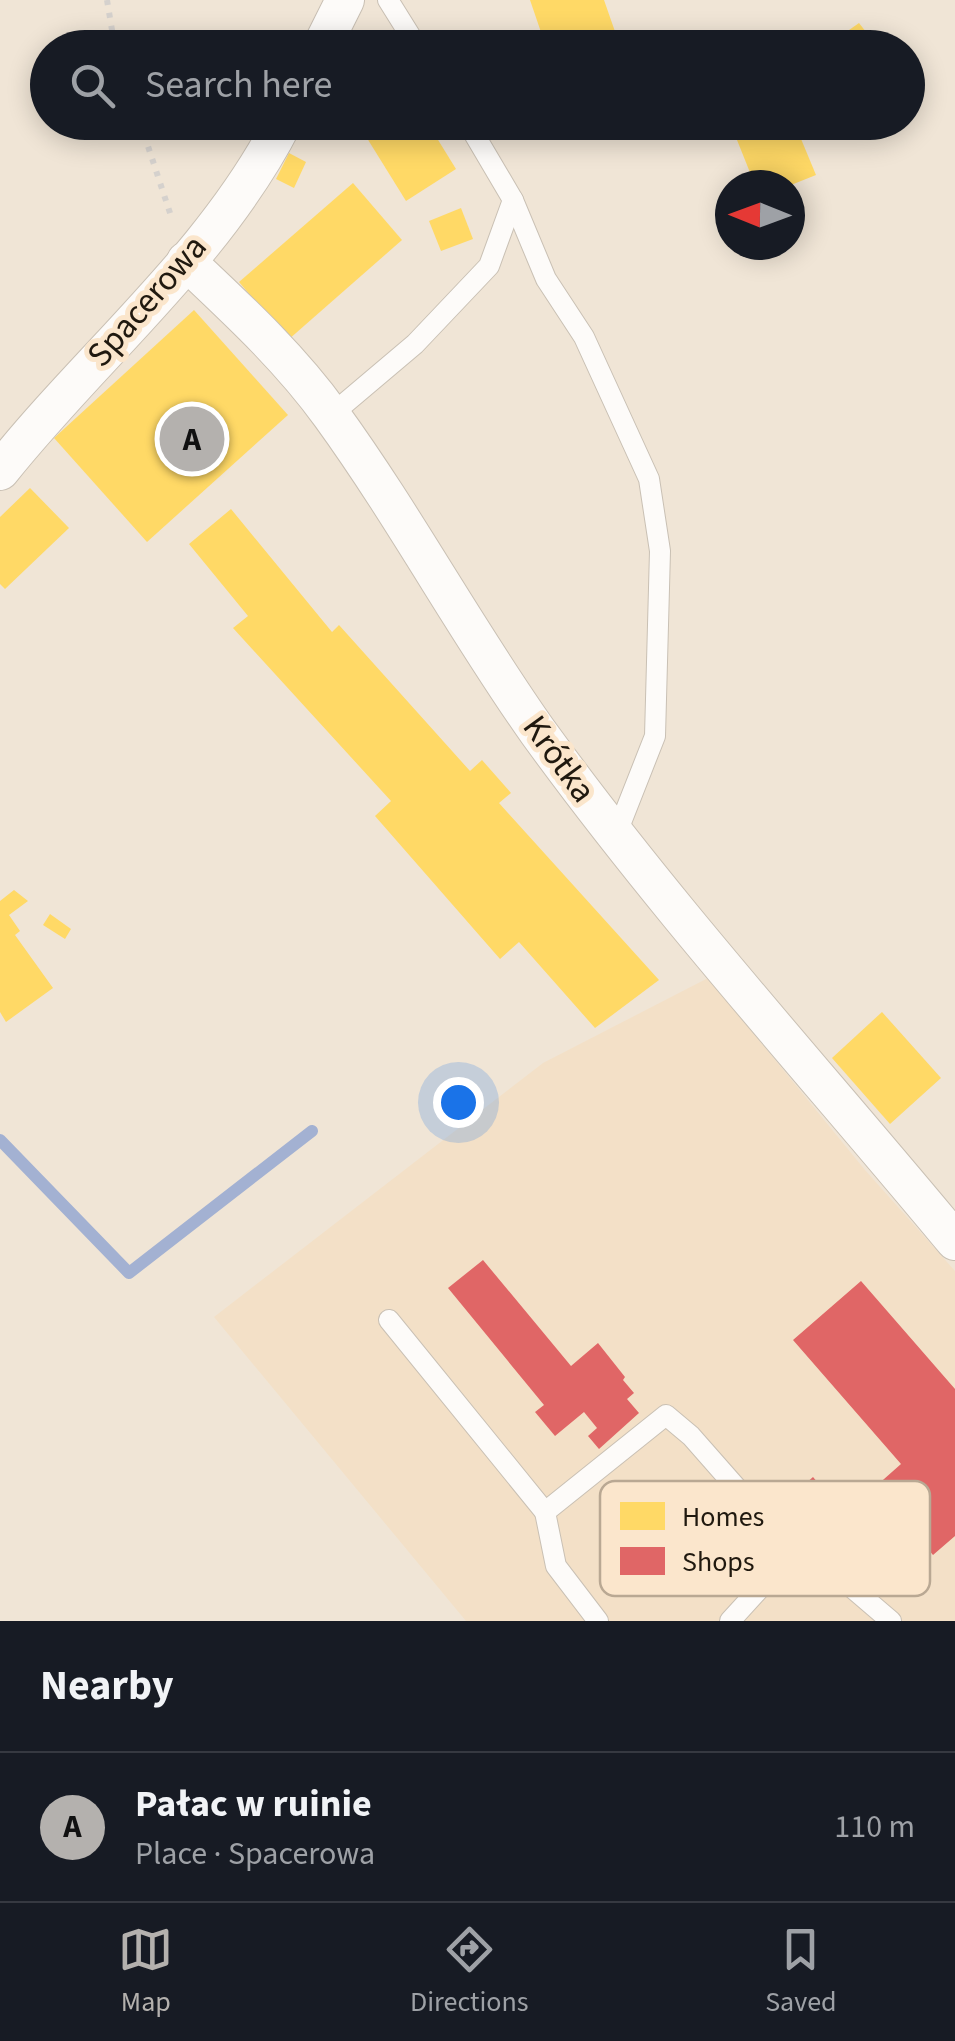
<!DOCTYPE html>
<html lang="en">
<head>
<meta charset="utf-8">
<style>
  :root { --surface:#171b24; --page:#20242c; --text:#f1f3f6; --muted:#9ea1a6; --line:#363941; --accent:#b4b1ae }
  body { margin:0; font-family:"Source Sans 3",sans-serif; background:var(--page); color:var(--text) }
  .compass { position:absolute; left:715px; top:170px; width:90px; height:90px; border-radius:50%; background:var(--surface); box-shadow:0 5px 25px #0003; rotate:271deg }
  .you { position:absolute; left:458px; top:1102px; width:35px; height:35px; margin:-25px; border:8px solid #fff; border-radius:50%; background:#1a73e8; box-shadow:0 0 0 15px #1a73e833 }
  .badge { display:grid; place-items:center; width:65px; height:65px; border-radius:50%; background:var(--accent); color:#111; font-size:32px; font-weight:700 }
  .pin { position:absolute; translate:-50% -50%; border:5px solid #fff; box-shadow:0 2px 10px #0006 }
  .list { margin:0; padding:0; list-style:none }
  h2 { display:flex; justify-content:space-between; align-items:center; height:130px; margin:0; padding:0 40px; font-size:42px }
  h2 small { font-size:32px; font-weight:400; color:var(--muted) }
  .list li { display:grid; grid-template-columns:65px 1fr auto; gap:30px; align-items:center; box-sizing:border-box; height:150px; padding:0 40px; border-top:2px solid var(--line) }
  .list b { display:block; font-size:38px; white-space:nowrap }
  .list p { margin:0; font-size:32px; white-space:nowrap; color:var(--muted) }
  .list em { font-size:32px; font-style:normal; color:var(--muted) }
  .icon { flex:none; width:55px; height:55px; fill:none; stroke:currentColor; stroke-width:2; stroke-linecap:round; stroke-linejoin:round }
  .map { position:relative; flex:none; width:955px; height:1621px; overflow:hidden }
  .search { position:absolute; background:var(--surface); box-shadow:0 5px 25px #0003; left:30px; right:30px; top:30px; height:110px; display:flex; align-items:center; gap:25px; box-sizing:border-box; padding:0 35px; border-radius:55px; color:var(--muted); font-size:38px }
  .sheet { height:280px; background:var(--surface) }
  nav { display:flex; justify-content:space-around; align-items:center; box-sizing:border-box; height:140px; border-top:2px solid var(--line); background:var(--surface); font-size:28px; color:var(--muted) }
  nav a { display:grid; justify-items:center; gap:5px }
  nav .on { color:var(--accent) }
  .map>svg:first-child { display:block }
</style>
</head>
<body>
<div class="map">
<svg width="955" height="1621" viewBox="0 0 955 1621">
  <rect width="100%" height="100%" fill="#f0e5d6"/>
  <!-- built -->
  <path fill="#f3e0c7" d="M708,978l157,192 90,101v350h-489l-252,-304 329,-254z"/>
  <!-- homes -->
  <g fill="#ffd966">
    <path d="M530,0h74l15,43 -11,5h-97l-5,-11 21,-7 4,12 12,-4z"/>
    <path d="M859,23l11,14 -18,11 -10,-13z"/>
    <path d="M357,122h70l29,47 -50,32z"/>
    <path d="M751,122h43l22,53 -25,10h-36l-22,-55z"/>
    <path d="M289,153l17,9 -12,26 -18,-9z"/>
    <path d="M353,183l49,57 -114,100 -49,-58z"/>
    <path d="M461,208l12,31 -32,12 -12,-30z"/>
    <path d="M194,310l94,105 -141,127 -93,-104z"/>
    <path d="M30,488l39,40 -64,61 -5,-5v-67z"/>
    <path d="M231,509l101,123 7,-7 131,146 12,-11 29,33 -12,10 160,177 -64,48 -76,-86 -19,17 -125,-143 16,-15 -158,-173 15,-12 -59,-72z"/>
    <path d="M14,890l14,11 -19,14 11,16 -5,4 38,53 -47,34 -6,-10v-111z"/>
    <path d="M50,914l21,15 -6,10 -22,-14z"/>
    <path d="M882,1012l59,66 -51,46 -58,-66z"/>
  </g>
  <!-- shops -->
  <g fill="#e06666">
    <path d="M483,1260l88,106 27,-23 27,34 -2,3 11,13 -7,6 12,14 -40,36 -11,-13 9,-8 -13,-16 -29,24 -20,-24 9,-7 -96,-117z"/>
    <path d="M861,1281l94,108v147l-22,19 -58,-68 26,-23 -108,-124z"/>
    <path d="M813,1477l51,60 -19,16 -51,-59z"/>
  </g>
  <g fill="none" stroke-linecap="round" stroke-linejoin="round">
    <!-- stream -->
    <path stroke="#a3b1d2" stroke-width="12" d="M0,1140l129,133 183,-142"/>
    <!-- service casing -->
    <g stroke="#c9c0b4" stroke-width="22">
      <g id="service">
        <path d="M388,0l30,48"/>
        <path d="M513,200l33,79 38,58 65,142 11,72 -5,185 -39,99"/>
        <path d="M331,415l84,-71 74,-78 24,-66 -46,-78"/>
        <path d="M389,1320l156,192"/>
        <path d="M598,1621l-42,-55 -11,-54 121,-97 25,21 102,116 57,34 41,35"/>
        <path d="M730,1621l63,-69"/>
      </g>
    </g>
    <!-- minor casing -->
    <g stroke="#c9c0b4" stroke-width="40">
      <g id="minor">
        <path d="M321,48l24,-48"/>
        <path d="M186,261c52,49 104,97 145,154 74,102 134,214 207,317 129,178 277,340 417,509"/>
        <path d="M0,471c93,-117 214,-214 283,-349"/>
      </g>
    </g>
    <!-- path -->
    <g stroke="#d5d1cd" stroke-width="6" stroke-dasharray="5 8" stroke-linecap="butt">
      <path d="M107,0l8,48"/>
      <path d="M140,122l31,94"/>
    </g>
    <!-- service -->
    <use href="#service" stroke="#fdfbf9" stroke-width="20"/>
    <!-- minor -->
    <use href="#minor" stroke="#fdfbf9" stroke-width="38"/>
  </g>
  <g text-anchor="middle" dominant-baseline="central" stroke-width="10" stroke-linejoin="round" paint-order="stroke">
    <!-- street labels -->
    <g font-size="35" fill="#20190f" stroke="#fbe6cc">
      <text transform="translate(147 301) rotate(-49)">Spacerowa</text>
      <text transform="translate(559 759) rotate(54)">Krótka</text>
    </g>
  </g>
  <!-- legend -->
  <rect x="600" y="1481" width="330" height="115" rx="15" fill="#fbe6cc" stroke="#b9a893" stroke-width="2.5"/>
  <rect x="620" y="1502" width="45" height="28" fill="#ffd966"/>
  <rect x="620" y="1547" width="45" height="28" fill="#e06666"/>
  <g font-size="28" fill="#20190f">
    <text x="682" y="1526">Homes</text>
    <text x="682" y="1571">Shops</text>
  </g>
</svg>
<svg class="compass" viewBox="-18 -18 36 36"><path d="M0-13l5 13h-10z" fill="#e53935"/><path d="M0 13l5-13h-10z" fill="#9ea1a6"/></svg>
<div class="you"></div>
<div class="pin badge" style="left:192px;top:439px">A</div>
<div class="search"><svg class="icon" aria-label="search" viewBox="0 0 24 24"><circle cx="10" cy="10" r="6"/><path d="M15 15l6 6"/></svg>Search here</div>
</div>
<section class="sheet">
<h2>Nearby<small></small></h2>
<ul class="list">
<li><span class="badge">A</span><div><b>Pałac w ruinie</b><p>Place · Spacerowa</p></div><em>110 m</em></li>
</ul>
</section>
<nav>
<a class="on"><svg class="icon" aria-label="map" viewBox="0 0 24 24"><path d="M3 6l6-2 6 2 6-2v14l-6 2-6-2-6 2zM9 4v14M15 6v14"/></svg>Map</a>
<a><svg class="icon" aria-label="directions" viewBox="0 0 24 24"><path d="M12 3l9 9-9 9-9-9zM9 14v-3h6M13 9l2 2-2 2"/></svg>Directions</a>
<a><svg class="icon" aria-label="saved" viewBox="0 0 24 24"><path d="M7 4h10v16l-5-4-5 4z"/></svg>Saved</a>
</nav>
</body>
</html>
